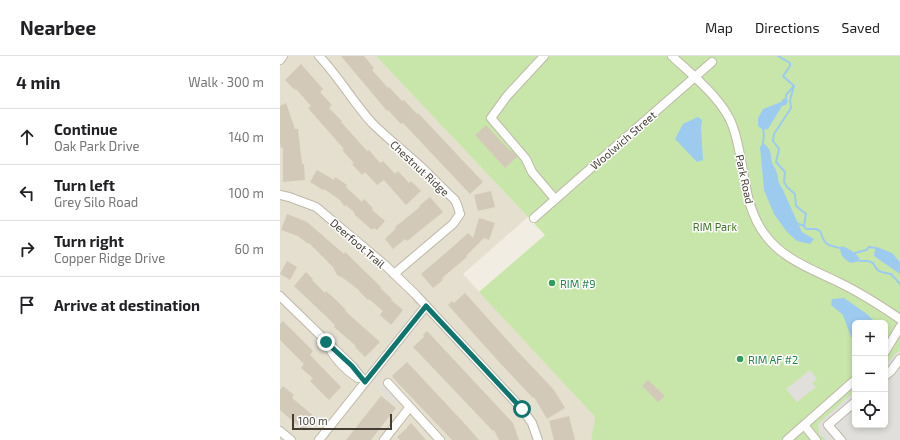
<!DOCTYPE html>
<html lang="en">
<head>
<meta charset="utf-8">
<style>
  :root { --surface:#fff; --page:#f6f6f6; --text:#202124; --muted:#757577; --line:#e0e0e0 }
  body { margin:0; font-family:"Exo 2",sans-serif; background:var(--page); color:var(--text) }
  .controls { position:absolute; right:12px; bottom:12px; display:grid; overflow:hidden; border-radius:6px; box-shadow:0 2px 6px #0003 }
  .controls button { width:36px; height:36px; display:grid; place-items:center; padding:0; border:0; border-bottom:1px solid var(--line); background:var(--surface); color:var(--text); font:20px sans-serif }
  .scale { position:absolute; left:12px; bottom:10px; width:100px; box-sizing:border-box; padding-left:4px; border:2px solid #433d33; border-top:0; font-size:11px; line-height:14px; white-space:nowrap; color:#433d33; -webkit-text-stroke:3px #fff; paint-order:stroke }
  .stop { position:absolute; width:12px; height:12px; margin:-9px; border:3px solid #0f766e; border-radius:50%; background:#fff }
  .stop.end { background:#0f766e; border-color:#fff; box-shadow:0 1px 4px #0008 }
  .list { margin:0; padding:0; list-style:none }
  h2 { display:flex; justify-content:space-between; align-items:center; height:52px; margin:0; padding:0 16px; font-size:17px }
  h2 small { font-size:13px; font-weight:400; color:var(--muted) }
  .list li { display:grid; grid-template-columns:26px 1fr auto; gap:12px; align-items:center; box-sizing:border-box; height:56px; padding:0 16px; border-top:1px solid var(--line) }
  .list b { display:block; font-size:15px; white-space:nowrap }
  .list p { margin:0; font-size:13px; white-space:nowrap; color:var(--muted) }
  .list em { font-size:13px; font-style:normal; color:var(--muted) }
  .icon { flex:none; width:22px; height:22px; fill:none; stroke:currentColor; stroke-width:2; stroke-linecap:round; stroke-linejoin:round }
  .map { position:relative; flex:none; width:620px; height:384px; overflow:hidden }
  header { display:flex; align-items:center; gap:24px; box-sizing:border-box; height:56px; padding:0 20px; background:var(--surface); border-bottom:1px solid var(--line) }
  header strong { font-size:19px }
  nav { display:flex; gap:22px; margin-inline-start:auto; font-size:14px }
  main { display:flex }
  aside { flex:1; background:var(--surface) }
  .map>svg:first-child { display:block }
</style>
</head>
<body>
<header>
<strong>Nearbee</strong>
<nav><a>Map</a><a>Directions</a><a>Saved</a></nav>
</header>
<main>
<aside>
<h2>4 min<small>Walk · 300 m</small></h2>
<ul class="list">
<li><svg class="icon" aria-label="ahead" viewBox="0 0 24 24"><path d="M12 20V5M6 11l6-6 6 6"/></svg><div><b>Continue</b><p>Oak Park Drive</p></div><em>140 m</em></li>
<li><svg class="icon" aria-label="left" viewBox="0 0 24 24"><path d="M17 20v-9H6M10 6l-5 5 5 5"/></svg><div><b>Turn left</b><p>Grey Silo Road</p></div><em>100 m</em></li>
<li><svg class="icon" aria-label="right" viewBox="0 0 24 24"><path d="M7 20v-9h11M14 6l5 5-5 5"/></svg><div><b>Turn right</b><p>Copper Ridge Drive</p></div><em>60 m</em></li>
<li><svg class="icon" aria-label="arrive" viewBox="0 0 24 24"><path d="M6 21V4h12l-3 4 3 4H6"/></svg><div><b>Arrive at destination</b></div></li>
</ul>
</aside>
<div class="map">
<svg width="620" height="384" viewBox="0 0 620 384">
  <rect width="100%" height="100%" fill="#f1ede2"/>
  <!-- residential -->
  <path fill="#e5dfd0" d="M0,0h96l152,161 -65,57 132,143 -4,23h-311z"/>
  <!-- green -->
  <path fill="#c9e6aa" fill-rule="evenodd" d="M96,0h524v384h-309l4,-23 -116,-125 66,-57zM575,267h30v102h-30z"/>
  <!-- parking -->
  <g fill="#e1dfdb">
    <path d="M620,294v90h-74l-7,-6 -1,-10 37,-33v34h30v-61z"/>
    <path d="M530,314l7,9 -5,4 4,4 -19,15 -11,-13z"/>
    <path d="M104,327l15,17 -4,4 -16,-17z"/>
  </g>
  <!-- water -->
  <g fill="#9dcaef">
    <path d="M506,42l2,3 -2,4 -4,1 -14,23 -5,1 -5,-4v-8l5,-9 18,-7 2,-3z"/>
    <path d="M418,61l4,3 -1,8 2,32 -6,2 -22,-23 8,-15z"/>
    <path d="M483,87c11,8 6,12 10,22 1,2 3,4 3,6 4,7 0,10 6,17l20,44 12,7 -4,5 -13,-3 -10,-9 -13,-18 -10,-24 -4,-43z"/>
    <path d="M562,190c7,3 16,7 18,15l-9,2c-7,-4 -10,-6 -11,-15z"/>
    <path d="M597,191l15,6 8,9v12l-26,-18 1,-6z"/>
    <path d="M564,242l23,16 9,9h-21v18l-4,-4 -8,-22 -12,-10 1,-6z"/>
  </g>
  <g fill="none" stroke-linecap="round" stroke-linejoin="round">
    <!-- stream -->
    <g stroke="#9dcaef" stroke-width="2">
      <path d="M498,0l12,7v3l-7,10 11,10 -4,14 1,8 -17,26 -1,7 6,8 -3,13 9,10 -1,10 3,5 8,7 1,12 10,8 -2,12 2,3h10l4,2c5,14 6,14 20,17"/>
      <path d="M506,42v-3l8,-9"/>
      <path d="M483,74l1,4 -1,9"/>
      <path d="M519,168l5,2"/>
      <path d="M575,197l11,-3 3,-3 7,1"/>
      <path d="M580,205h8l5,2c5,10 8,9 18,11l9,10"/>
    </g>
  </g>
  <!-- building -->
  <g fill="#d3c9b8">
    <path d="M61,0h23l10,12 -2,2 16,18 1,-1 13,14 2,-1 13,14 1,-1 65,69 -13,12 -67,-71 -2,1 -13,-14 -1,1z"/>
    <path d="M21,8l22,25 -3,3 12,13 -3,3 13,13 -1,1 26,29 2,-1 11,13 3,-2 12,13 3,-3 11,12 2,-2 10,10 -15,14 -22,-25 -7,5 -12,-13 -3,3 -10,-11 2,-1 -12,-13 2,-1 -36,-41 3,-2 -15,-17 -1,1 -10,-10z"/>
    <path d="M6,47l9,26h3l4,35h2l1,16 -22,2v-34h-2l-1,-5v-37z"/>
    <path d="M206,69l24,26 1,-1 6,7 -12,11 -30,-33z"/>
    <path d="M37,114l17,10 1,-3 12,8 -1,2 16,15 2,-3 9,9 -1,2 13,11 -8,9 -3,-2 -2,2 -17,-15 -1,-3 -8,-7 -2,1 -4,-6 -16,-11 -1,1 -13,-8z"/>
    <path d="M211,135l4,16 -17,4 -4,-16z"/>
    <path d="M150,141l13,15 -36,29 -2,-2 -12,10 -8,-10 11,-11 -1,-1 25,-20 -1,-1z"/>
    <path d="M7,158l20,8 37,32 1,-2 36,35 -1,1 12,11 -1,1 12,10 -12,15 -11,-10 3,-4 -14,-12 -1,1 -9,-9v-1l-16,-12 -6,-3 -4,-8 -24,-24 -1,1 -10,-8 -17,-6z"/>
    <path d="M199,162l16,5 -6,17 -5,-2 -18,18 1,1 -25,21 1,2 -10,8 -12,-14 35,-30 12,-11 5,5z"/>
    <path d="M7,205l10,6 -7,13 -10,-6z"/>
    <path d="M26,216l7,7 -1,1 13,13 1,-2 9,8 11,11 -1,1 35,31 -15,15 -10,-10 1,-1 -22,-19 1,-2 -41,-39z"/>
    <path d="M185,237l43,48 46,49 11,18 -18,11 -13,-22 -1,1 -33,-35 -52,-58 4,-4 2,2z"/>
    <path d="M3,265l30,30 -3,4 31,32 -12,13 -19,-19 3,-3 -12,-10 3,-4 -24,-24v-16z"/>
    <path d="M147,275l86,92 6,17h-20l-5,-10 -1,1 -80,-84 11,-10 -1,-2z"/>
    <path d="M127,306l58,62 14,16h-27l-57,-60 -3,-4z"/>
    <path d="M368,324l17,16 -7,6 -16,-16z"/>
    <path d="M3,330l11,9 -2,3 23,19 -11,14 -24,-21v-20z"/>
    <path d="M101,340l15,12 -19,24 -6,8h-25z"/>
    <path d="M289,360l6,24h-21l-5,-19z"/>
    <path d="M131,367l15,17h-26l-3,-3 10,-9v-1z"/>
  </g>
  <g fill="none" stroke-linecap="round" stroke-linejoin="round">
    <!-- minor casing -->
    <g stroke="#bfb8a8" stroke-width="10">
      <g id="minor">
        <path d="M39,0c20,21 34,46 53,67 15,15 32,28 48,43 12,11 23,23 35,34l3,7 2,7 -7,10 -59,50"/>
        <path d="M264,0l-37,40 -16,22 35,41 6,13 23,27"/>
        <path d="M392,0c20,19 52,44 61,71 13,36 8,77 33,109 18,24 48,34 74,47 21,10 41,23 60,36"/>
        <path d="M0,4l3,-4"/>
        <path d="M0,139l9,2 27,10 69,58 30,29 107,115 10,14 6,17"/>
        <path d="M254,162l178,-156"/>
        <path d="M0,240l72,70 13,16"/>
        <path d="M48,290c7,13 17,24 30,32"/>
        <path d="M605,296l15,-25"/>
        <path d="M605,320l6,-5 9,-12"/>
        <path d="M108,327l52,57"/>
        <path d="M524,369l12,15"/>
        <path d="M0,375l11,9"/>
        <path d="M39,384l107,-134"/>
        <path d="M104,384l25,-32"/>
        <path d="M507,384l68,-60"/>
        <path d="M561,384l-13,-15 27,-23"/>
      </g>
    </g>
    <!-- minor -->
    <use href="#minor" stroke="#fff" stroke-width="8"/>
  </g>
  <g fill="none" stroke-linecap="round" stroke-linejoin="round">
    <!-- route -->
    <path stroke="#0f766e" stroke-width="5" d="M46,286l26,24 13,16 61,-76 96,103"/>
  </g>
  <!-- markers -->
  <g fill="#2e9e5b" stroke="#fff" stroke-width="1.5">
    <circle cx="272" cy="227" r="4"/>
    <circle cx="460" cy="303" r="4"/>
  </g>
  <g text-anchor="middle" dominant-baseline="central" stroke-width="3" stroke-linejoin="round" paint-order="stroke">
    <!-- street labels -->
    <g font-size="11" fill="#433d33" stroke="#fff">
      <text transform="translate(343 84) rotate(-41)">Woolwich Street</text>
      <text transform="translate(140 112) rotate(43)">Chestnut Ridge</text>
      <text transform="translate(465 123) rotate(78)">Park Road</text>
      <text transform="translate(78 187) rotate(41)">Deerfoot Trail</text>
    </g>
    <!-- park labels -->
    <g font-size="11" fill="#417327" stroke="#fff">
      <text x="435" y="170">RIM Park</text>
    </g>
    <!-- leisure labels -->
    <g font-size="11" fill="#27864d" stroke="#fff" text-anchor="start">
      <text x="280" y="227">RIM #9</text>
      <text x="468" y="303">RIM AF #2</text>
    </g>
  </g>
</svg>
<div class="controls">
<button>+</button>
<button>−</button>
<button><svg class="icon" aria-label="locate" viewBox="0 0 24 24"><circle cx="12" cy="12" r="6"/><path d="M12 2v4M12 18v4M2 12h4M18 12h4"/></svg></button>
</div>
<div class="scale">100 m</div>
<div class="stop" style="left:242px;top:353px"></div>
<div class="stop end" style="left:46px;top:286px"></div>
</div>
</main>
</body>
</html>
